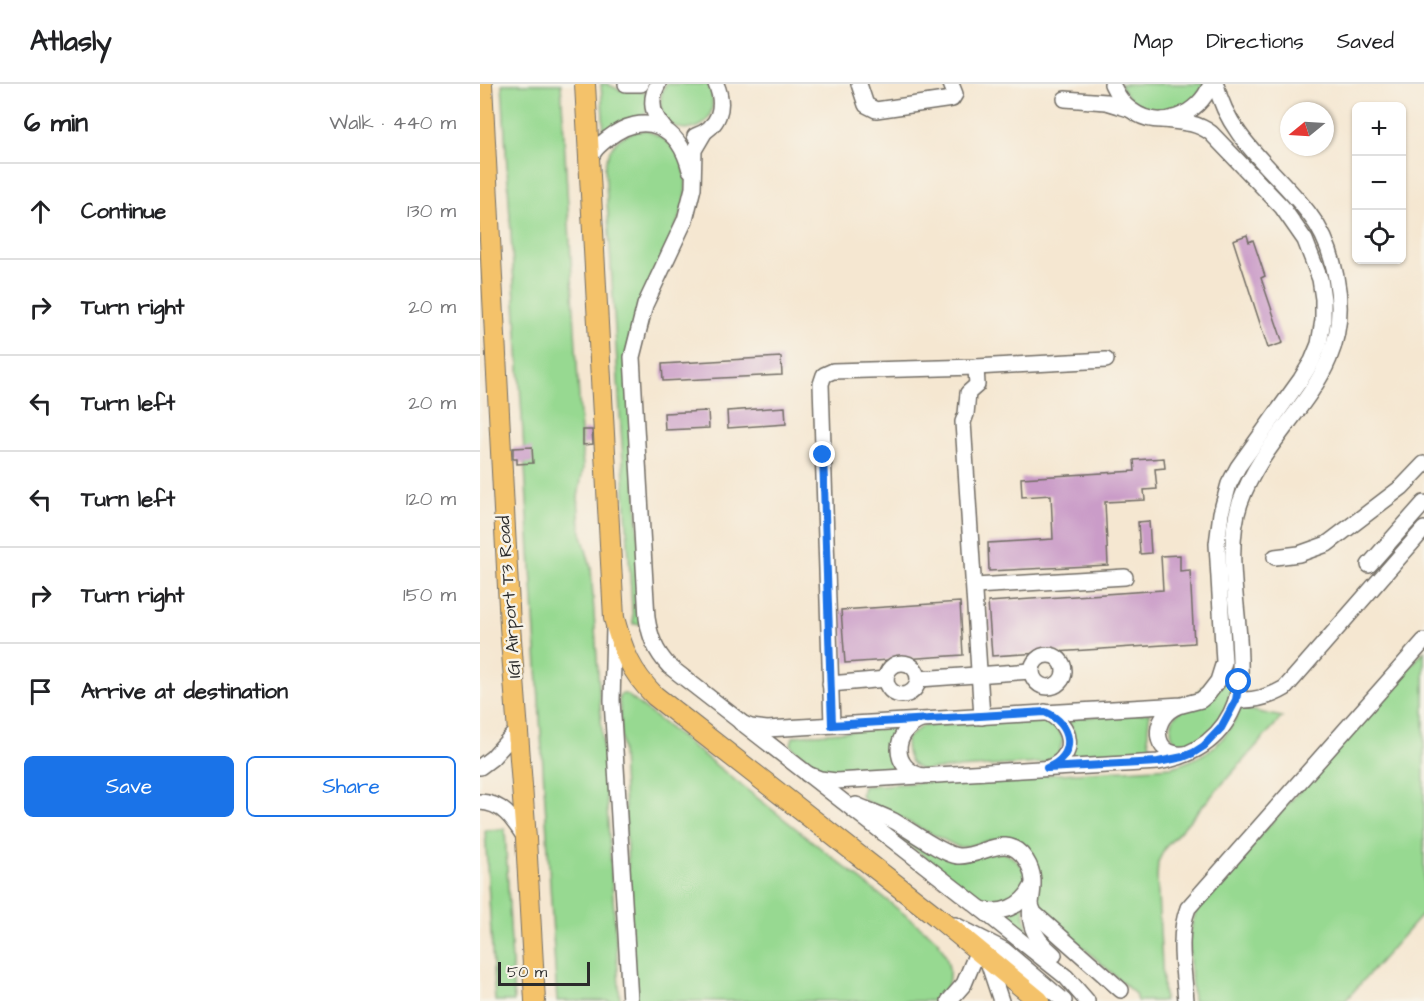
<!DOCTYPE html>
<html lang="en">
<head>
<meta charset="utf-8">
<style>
  :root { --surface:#fff; --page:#f6f6f6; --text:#202124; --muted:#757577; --line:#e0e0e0; --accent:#1a73e8 }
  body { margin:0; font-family:"Architects Daughter",sans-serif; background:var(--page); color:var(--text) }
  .controls { position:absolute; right:18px; top:18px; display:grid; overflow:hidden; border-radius:9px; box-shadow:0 2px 4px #0004 }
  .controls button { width:54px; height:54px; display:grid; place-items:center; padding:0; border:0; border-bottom:2px solid var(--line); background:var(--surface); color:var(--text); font:30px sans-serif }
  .compass { position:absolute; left:800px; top:18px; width:54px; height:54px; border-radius:50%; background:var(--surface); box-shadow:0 2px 4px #0004; rotate:252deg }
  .scale { position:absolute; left:18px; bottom:15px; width:92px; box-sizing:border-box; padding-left:6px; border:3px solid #2b2b2b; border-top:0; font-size:16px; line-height:21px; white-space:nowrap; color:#2b2b2b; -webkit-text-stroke:4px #f7f3e8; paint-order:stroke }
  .stop { position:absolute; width:18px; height:18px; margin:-14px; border:4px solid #1a73e8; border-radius:50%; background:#fff }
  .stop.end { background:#1a73e8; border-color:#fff; box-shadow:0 2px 6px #0008 }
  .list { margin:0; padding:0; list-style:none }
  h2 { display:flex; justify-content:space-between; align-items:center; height:78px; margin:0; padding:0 24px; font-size:26px }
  h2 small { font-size:20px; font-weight:400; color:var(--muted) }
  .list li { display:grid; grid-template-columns:39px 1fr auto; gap:18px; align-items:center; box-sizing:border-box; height:96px; padding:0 24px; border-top:2px solid var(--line) }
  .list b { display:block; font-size:22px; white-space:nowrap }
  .list em { font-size:20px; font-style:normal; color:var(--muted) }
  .actions { display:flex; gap:12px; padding:18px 24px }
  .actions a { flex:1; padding:14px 0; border:2px solid var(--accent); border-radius:9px; text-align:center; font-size:21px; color:var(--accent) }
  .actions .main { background:var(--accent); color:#fff }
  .icon { flex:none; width:33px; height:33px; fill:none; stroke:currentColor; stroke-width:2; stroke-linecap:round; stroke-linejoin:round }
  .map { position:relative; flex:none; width:944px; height:917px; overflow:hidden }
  header { display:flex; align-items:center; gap:36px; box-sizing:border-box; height:84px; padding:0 30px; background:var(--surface); border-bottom:2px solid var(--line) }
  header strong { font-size:28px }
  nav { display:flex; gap:33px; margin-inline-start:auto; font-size:21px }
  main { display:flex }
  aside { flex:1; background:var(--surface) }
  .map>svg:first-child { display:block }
</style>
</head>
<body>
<header>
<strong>Atlasly</strong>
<nav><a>Map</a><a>Directions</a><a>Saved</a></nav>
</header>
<main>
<aside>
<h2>6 min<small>Walk · 440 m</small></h2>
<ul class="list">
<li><svg class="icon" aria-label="ahead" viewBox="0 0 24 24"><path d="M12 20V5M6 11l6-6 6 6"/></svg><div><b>Continue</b></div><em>130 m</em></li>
<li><svg class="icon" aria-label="right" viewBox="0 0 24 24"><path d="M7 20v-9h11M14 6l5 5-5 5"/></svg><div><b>Turn right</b></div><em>20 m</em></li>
<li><svg class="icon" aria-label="left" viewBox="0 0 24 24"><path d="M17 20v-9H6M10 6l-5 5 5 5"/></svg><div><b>Turn left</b></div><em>20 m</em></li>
<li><svg class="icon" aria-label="left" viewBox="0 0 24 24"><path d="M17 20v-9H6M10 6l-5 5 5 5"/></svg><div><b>Turn left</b></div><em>120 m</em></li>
<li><svg class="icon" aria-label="right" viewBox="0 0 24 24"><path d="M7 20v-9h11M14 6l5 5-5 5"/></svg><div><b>Turn right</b></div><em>150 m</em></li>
<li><svg class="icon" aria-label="arrive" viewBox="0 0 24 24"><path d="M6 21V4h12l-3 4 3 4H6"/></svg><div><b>Arrive at destination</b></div></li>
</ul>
<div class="actions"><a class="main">Save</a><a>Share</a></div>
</aside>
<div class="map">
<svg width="944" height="917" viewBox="0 0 944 917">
  <rect width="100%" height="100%" fill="#f7f3e8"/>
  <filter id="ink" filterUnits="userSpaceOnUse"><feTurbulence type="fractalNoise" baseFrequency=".0167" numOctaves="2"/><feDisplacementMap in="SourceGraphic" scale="12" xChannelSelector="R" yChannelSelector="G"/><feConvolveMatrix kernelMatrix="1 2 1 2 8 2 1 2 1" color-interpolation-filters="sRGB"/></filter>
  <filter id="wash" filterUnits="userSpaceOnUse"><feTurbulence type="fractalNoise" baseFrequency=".008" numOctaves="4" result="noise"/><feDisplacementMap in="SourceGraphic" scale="24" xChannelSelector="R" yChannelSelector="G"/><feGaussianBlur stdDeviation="1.35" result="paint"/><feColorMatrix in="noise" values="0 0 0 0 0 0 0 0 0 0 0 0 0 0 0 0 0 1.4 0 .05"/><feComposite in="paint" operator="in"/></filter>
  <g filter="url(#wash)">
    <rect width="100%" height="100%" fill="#f5e7d1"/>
    <!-- green -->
    <g fill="#97d991" stroke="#61825e" stroke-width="1.5">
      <path d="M22,0h59l22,385 -5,28 2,31 11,40 29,433h-63z"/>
      <path d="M121,0h6l13,6 24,2 3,3v17c-8,7 -16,6 -25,9 -7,2 -12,8 -18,12z"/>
      <path d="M186,0h42c10,18 4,45 -21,45 -25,0 -33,-27 -21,-45z"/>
      <path d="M640,0h84c-3,5 -6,12 -10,16 -23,25 -62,11 -74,-16z"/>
      <path d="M166,46c38,15 45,41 37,79l-53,131 12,284h-9l-28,-457c4,-24 17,-35 41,-37z"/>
      <path d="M944,567v261l-79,89h-152c-2,-33 -10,-68 7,-98z"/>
      <path d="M749,576h5c-2,26 -4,54 -25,73 -5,5 -14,9 -20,13l-12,-3c-8,-8 -7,-16 -3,-26z"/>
      <path d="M142,610h4l311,246c14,20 17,40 4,61h-306l-16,-305z"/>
      <path d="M760,624l42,9 -117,131 -7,14 -1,16 7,123h-27l-2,-7 -97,-87c0,-29 1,-76 -43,-68 -13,2 -24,9 -37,8l-94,-47 -3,-5 2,-9 309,-19c35,-10 55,-25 68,-59z"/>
      <path d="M670,629c-2,15 -6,27 6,40l-1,2 -84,5 2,-29 -5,-11 1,-2z"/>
      <path d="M562,635l14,6 7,14 -4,15 -16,9 -121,7c-14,-5 -16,-17 -16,-31l16,-13z"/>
      <path d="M412,644l3,3 -3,19 6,17 -3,4 -68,1 -34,-24 -2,-4 2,-7 9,-2z"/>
      <path d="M409,742l59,32 53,-6c14,4 33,21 23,37 -4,6 -14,12 -20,17l-19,-2 -97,-76z"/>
      <path d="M25,745l9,172h-19l-10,-171z"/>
      <path d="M543,820l5,30 -3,2 -23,-19z"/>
    </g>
    <g id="blocks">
      <!-- building -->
      <g fill="#ca9cc8">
        <path d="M767,151l2,7 4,-2 12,36 -4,2 22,65 -15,5 -35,-108z"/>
        <path d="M301,273l1,18 -119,6 -1,-17z"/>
        <path d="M305,323l1,17 -58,4 -1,-17z"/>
        <path d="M228,327l1,17 -44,2 -1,-17z"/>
        <path d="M103,346h9l1,14 -10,1z"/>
        <path d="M52,363l1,16 -16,1v-5h-4v-11z"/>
        <path d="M684,374l1,10 -10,1 2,20 -13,1 1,10 -40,2 3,63 -119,6 -1,-28 65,-4 -2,-44 -29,2 -1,-19 114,-7 -1,-11z"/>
        <path d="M669,437l2,32 -11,1 -2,-32z"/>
        <path d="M700,471v16l10,-1 4,73 -202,13 -4,-54 175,-12 -2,-34z"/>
        <path d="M480,518l3,53 -118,8 -4,-53z"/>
      </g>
    </g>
  </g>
  <g filter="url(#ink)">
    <use href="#blocks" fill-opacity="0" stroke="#726d65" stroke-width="1.5"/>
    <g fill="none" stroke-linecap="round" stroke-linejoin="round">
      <!-- minor casing -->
      <g stroke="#726d65" stroke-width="18">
        <g id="minor">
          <path d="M146,0h15"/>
          <path d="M178,0c-9,16 -6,31 6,44"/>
          <path d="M379,0l7,21 10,5 76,-11 3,-5 -4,-10"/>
          <path d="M632,0c5,10 10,20 19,26 29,22 68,5 80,-26"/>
          <path d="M585,15l41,3 23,7"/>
          <path d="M224,49l-10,17 -1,38 -8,32 -40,85 -13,52 15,261c3,19 8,33 22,48l312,243 85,68 21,24"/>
          <path d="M215,52c24,-8 31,-29 21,-52"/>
          <path d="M109,80c3,-13 8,-17 18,-25 38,-30 72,-13 83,31"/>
          <path d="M496,283l1,18 -9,8 -2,21 -3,8 19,295"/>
          <path d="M795,473l24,-3 28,-10 75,-57 22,-23"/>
          <path d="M889,481l55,-62"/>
          <path d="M495,502l150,-9"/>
          <path d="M134,545l-2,71 18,301"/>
          <circle cx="568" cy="587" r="16"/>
          <circle cx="422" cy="595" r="16"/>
          <path d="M439,595l112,-8"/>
          <path d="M350,600l56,-5"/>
          <path d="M756,616c17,1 34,-3 49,-12l139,-159"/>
          <path d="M698,622c-28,11 -26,51 6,48"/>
          <path d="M565,628c27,11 34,44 3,56"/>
          <path d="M441,636c-29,12 -30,48 1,56"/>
          <path d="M261,639l10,4 16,2 415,-24 19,-5 7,-6 10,-13 6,-19 -7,-118 4,-31 8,-29 9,-17 63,-88 11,-18 7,-17 4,-24v-21l-3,-20 -15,-39 -23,-33 -71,-74c-15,-11 -30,-11 -48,-13"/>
          <path d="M352,641l-11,-341 3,-9 9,-4 143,-4 130,-7"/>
          <path d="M0,683l12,-9 27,-30"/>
          <path d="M327,690l13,5 16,2 322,-19c37,-6 65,-24 78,-61 6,-20 4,-43 3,-63 -3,-43 -13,-94 1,-135 30,-85 117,-122 96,-226 -4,-22 -12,-44 -26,-62 -32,-43 -82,-76 -94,-131"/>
          <path d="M0,718c24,1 34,19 46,37"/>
          <path d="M376,721c12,5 26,10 38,16 16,9 48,33 64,35 23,2 49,-26 68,4 22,34 -19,56 28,95"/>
          <path d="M550,819l4,10 87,77"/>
          <path d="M501,825c19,6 41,-2 50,-21"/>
          <path d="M475,841l49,25 60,51"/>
          <path d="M506,872l15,45"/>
          <path d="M469,917l15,-17 14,-34"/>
          <path d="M706,917c-2,-30 -9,-65 2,-93l236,-267"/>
        </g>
      </g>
      <!-- major casing -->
      <g stroke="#726d65" stroke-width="22">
        <g id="major">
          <path d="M2,0l28,542 16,213 9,162"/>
          <path d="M105,0l29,534c9,33 16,53 41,78l281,220 103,85"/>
        </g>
      </g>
      <!-- minor -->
      <use href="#minor" stroke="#fff" stroke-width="15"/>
      <!-- major -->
      <use href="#major" stroke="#f4c26a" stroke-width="20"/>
    </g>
  </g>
  <g fill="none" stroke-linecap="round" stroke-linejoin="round" filter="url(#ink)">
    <!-- route -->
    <path stroke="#1a73e8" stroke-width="8" d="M343,371l9,270 213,-13c28,12 33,44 2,56l111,-6 25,-5 10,-4 11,-7 17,-18 15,-28 3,-18"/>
  </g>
  <g text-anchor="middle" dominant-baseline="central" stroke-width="5" stroke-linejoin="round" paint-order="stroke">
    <!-- street labels -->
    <g font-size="18" fill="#2b2b2b" stroke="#f7f3e8">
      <text transform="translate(29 513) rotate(-94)">IGI Airport T3 Road</text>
    </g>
  </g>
</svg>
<div class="controls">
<button>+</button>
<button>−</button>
<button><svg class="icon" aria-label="locate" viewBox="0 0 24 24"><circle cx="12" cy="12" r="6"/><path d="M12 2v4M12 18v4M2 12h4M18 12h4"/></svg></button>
</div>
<svg class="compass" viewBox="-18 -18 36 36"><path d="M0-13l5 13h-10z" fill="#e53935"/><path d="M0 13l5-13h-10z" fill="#757577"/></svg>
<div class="scale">50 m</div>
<div class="stop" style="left:759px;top:598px"></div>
<div class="stop end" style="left:343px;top:371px"></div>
</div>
</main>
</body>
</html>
